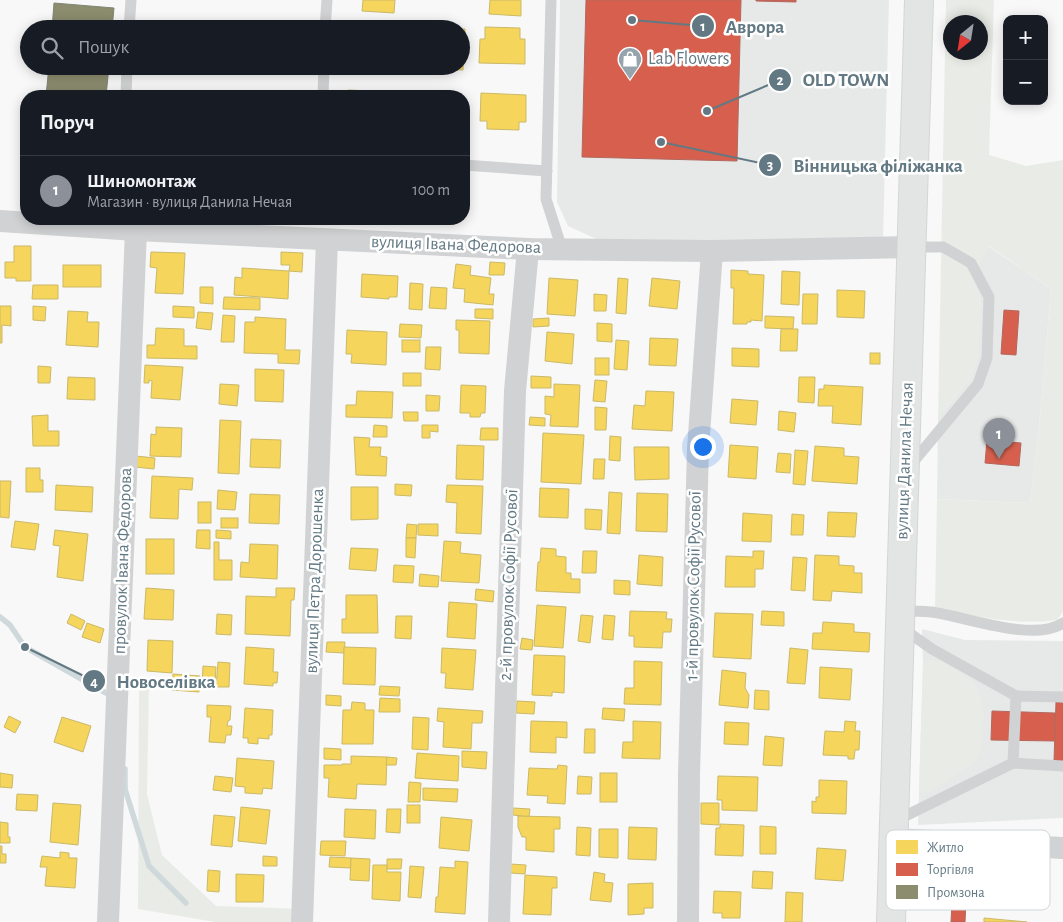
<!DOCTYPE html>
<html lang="uk">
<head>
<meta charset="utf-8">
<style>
  :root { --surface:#171b24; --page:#20242c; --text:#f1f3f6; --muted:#9ea1a6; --line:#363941; --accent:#8c9099 }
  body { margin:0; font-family:"Alegreya Sans",sans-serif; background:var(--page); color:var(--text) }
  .controls { position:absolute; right:15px; top:15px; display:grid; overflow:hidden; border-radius:10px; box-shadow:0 2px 12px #0003 }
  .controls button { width:45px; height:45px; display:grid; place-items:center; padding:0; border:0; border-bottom:1px solid var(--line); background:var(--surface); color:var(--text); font:25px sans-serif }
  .compass { position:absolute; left:943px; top:15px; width:45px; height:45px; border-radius:50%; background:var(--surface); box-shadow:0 2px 12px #0003; rotate:210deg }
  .you { position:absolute; left:702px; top:446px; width:18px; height:18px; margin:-12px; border:4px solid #fff; border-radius:50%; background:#1a73e8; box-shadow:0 0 0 8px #1a73e833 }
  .badge { display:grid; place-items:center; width:32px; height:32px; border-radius:50%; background:var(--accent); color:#fff; font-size:16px; font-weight:700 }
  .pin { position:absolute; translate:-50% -41px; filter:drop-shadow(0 1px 2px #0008) }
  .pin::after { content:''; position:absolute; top:26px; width:18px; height:15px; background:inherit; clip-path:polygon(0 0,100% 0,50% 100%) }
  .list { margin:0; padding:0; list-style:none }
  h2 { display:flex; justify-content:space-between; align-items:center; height:65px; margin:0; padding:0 20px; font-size:21px }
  h2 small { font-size:16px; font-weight:400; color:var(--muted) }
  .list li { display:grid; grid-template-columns:32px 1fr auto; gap:15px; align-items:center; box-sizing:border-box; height:70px; padding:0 20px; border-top:1px solid var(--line) }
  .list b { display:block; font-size:19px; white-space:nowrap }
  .list p { margin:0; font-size:16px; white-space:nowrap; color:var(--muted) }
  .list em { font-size:16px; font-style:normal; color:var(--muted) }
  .icon { flex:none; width:28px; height:28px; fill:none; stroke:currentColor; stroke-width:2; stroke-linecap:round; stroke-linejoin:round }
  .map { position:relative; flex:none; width:1063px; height:922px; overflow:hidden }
  .search { position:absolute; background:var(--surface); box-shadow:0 2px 12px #0003; left:20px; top:20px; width:450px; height:55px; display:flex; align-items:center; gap:12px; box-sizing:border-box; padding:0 18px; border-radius:28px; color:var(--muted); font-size:19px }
  .panel { position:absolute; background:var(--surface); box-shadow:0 2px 12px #0003; left:20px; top:90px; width:450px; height:135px; border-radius:20px }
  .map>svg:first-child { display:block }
</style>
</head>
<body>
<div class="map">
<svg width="1063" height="922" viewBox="0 0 1063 922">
  <rect width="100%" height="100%" fill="#f8f8f8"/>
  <!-- built -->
  <g fill="#e7e9e9">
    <path d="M560,0h329l-6,240 -276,4 -39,-18 -11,-24z"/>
    <path d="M988,246l63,43 -12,138 -9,76 -93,-4 1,-81 34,-42 9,-75 -10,-24z"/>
    <path d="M922,629l43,11 98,1v177l-145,7 5,-162z"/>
  </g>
  <!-- green -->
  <g fill="#e9ece6" fill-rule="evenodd">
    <path d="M946,0h48l-5,155 37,11 37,-6v452l-6,8c-40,6 -83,-4 -122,-12l2,-109 93,4 9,-76 12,-138 -62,-43 -18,31 10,24 -3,57 -6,18 -34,42zM950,22h30v30h-30z"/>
    <path d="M931,660l10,1 32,20 8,18 3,14 -3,37 -5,11 -48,32h-5l-4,-4 4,-126z"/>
    <path d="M149,687l-2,107 15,61 54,51 87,3 -1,13h-87l-77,-13 1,-221z"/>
  </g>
  <!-- homes -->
  <g fill="#f6d55c" stroke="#cab968">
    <path d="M363,0h32l-1,13 -32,-2z"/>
    <path d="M490,0h31v16l-32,-2z"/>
    <path d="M351,26l43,2v1h-43z"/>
    <path d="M421,27l40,2h-40z"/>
    <path d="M485,27l35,1v11h5v25l-46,-1 1,-24h5z"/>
    <path d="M461,29h4l-2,41 -44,-2v-2h42z"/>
    <path d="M349,66h44v3z"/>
    <path d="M348,90l44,2v4h-44z"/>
    <path d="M481,93l45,2v27h-7v8l-32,-1v-8h-7z"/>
    <path d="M416,94l41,2h-41z"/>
    <path d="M14,246h17v35h-15v-3h-11v-16h9z"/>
    <path d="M151,252l34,1 -2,41 -28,-1 2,-25 -7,-1z"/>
    <path d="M281,252l22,1 -1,19 -13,-1 1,-6h-9z"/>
    <path d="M490,262l15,1 -1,12h-15z"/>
    <path d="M456,264l15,2 -1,9 21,3 -2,16h5l-1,11 -29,-3 1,-13 -12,-1z"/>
    <rect x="63" y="265" width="38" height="22"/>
    <path d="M242,268l47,3 -1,28 -54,-4 1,-18 7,1z"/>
    <path d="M731,270l17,1v3l16,1 -2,46 -11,-1v2h-4v2h-14l1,-36h-3z"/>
    <path d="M782,271l18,1 -1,33 -18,-1z"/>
    <path d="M362,274l36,2 -1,21h-8v2l-28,-2z"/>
    <path d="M549,278l29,2 -3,36 -28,-2z"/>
    <path d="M618,278l10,1 -2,35 -10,-1z"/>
    <path d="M652,278l28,3 -3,28 -28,-3z"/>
    <path d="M410,283l13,1 -1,26 -13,-1z"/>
    <path d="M33,285h25v14h-26z"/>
    <path d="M200,287h13v17l-13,-1z"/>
    <path d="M431,287l16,1 -1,21 -17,-1z"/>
    <path d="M837,290l28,1 -1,27 -27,-1z"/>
    <path d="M594,294l13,1 -1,16h-12z"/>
    <path d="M803,294h15l-1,30h-15z"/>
    <path d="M224,297l36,1v12l-37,-1z"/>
    <path d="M0,306h11v20l-9,-1v18h-2z"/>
    <path d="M33,306l13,1 -1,14 -12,-1z"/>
    <path d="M173,306l21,1v11l-21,-1z"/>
    <path d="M475,309h18v10l-18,-1z"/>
    <path d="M68,311l20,1 -1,10h12l-1,25 -32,-2z"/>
    <path d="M198,312l15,1 -2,17 -15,-2z"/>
    <path d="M223,315l12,1 -1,26h-13z"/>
    <path d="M765,316l29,1 -1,12 -28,-1z"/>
    <path d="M255,317l31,2 -1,31h15l-1,14 -21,-1v-9l-34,-1 1,-31h10z"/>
    <path d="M549,318v8l-16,1v-8z"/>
    <path d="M456,320l34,1 -1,33 -30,-1v-23h-3z"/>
    <path d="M597,323l15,1v18l-15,-1z"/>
    <path d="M400,324l22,1 -1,13 -22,-1z"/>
    <path d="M156,328l28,1v17h13v13l-50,-1v-13h8z"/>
    <path d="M781,329h17l-1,22h-17z"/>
    <path d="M347,330l40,2 -1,33 -35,-2 1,-9h-6z"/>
    <path d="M547,332l27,2 -2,30 -27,-3z"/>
    <path d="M650,338l28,1 -2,27 -27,-1z"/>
    <rect x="402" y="340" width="18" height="12"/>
    <path d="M616,340l13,1 -2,29 -13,-1z"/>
    <path d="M426,347h15l-1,23 -15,-1z"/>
    <path d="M732,348l27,1v18l-27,-1z"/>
    <rect x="870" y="353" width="10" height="11"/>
    <rect x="595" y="358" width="14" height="17"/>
    <path d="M145,365l38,2 -3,33 -29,-2 1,-17 -3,-1v3h-5z"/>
    <path d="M38,366l13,1 -1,16h-12z"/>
    <path d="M255,369l29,1 -1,32 -28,-1z"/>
    <rect x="403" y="373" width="18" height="13"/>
    <path d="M531,376l20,1v11h-20z"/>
    <path d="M68,377l27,1v22l-28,-1z"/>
    <path d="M799,377h16l-1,26 -16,-1z"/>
    <path d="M595,380l12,1 -2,21 -12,-1z"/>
    <path d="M220,384l19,1 -2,21 -18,-2z"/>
    <path d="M554,384l26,1 -2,42 -28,-1 1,-11 -6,-1v-18l9,1z"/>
    <path d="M461,385l25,1 -1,27h-4l-1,4h-10v-4h-10z"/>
    <path d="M824,385l39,2 -2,38 -29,-2 1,-17h-15l1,-17h5z"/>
    <path d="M357,391l36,1 -1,26 -46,-1v-12h10z"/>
    <path d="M646,391l28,1 -2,39 -40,-2 2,-24 11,1z"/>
    <path d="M426,395l14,1 -1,15h-13z"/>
    <path d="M732,399l26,2 -2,24 -26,-2z"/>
    <path d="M595,407l12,1 -1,22h-11z"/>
    <path d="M779,411l17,2 -2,19 -16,-2z"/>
    <path d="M403,412h15v9h-14z"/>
    <path d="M48,415v16h11v15h-26l-1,-30z"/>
    <path d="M530,417l15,1v8l-16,-1z"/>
    <path d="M220,420l21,1 -2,53 -21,-1z"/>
    <path d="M374,425l13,1v11h-14z"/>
    <path d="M422,425h16v7l-8,-1v7h-8z"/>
    <path d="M156,427l26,1 -1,29 -31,-1 1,-22 5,1z"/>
    <path d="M481,428h17v12h-18z"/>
    <path d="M543,433l41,2 -3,49 -40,-2z"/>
    <path d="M610,436l11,1 -1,24 -11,-1z"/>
    <path d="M354,437l16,1 -1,9h12l-1,9 7,1 -1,19 -30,-1z"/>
    <path d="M251,439l30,1 -1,28 -30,-1z"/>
    <path d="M457,445l27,1 -1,34 -27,-1z"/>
    <path d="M730,445l28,2 -2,32 -28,-2z"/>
    <path d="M815,446l29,2v8l15,1 -2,27 -45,-3z"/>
    <path d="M634,447h35v32l-34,1z"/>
    <path d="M795,450l13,1 -3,34 -12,-1z"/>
    <path d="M778,453l13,1 -1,19 -14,-1z"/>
    <path d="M136,456l19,2 -1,11 -19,-2z"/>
    <path d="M594,459h11l-1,20h-11z"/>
    <path d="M26,468h14v12h3v12h-17z"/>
    <path d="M152,476l41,2 -1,12 -13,-1 -1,30 -28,-1z"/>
    <path d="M0,481h11l-2,37 -9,-1z"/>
    <path d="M395,484l17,1 -1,11 -16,-1z"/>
    <path d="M56,485l37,2 -1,25 -37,-2z"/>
    <path d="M447,485l36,1 -2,48 -25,-1 1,-30 -11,-1z"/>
    <path d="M351,487h27v32l-27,1z"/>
    <path d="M540,488l29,1 -1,29 -29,-1z"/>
    <path d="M218,490l19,2 -2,18 -18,-1z"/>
    <path d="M609,492l13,1 -2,41 -13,-1z"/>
    <path d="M637,493l31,1 -1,38 -31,-1z"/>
    <path d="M250,494l30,1 -1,29 -30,-1z"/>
    <rect x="198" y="502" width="13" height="21"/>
    <path d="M585,509l17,1 -1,20 -16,-1z"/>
    <path d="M828,512l29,1 -2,24 -28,-1z"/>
    <path d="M743,513l29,2 -1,27 -29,-1z"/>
    <path d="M792,514l12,1 -1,20h-12z"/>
    <rect x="221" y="518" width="17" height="10"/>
    <path d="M15,521l24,3 -4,26 -24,-3z"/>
    <path d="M407,524l10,1 -1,13h-10z"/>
    <path d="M418,524h20v12l-20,-1z"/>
    <path d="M55,530l33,4 -5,47 -26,-4 3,-31 -7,-1z"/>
    <path d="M197,530h13v19l-14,-1z"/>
    <path d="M216,530l15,1v8l-15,-1z"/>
    <path d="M406,538h10l-1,20 -9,-1z"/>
    <rect x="146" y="539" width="28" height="35"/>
    <path d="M444,541l17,1 -1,11 21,2 -2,28 -38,-2z"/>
    <path d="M214,542h5v18h13v20h-18z"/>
    <path d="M250,544l28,1 -1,34 -37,-2 1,-15 8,1z"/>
    <path d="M351,548l27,1 -2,22 -27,-2z"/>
    <path d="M541,548l15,1v7l10,1v16h5v6h9v14l-44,-2 2,-29h2z"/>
    <path d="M583,551h14l-1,22h-14z"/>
    <path d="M753,551h11l-1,18h-8v18h-30l1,-31 27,1z"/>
    <path d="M639,555l24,2 -1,29 -25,-2z"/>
    <path d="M815,555l24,1v9l15,1v7h8v20l-30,-2 -1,10 -18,-1z"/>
    <path d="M793,557l14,1 -2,33 -14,-1z"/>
    <path d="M394,565l20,1 -1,17 -20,-1z"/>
    <path d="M420,574l19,2 -1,11 -19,-1z"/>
    <path d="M614,580l16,1v14l-16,-1z"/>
    <path d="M146,588l28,2 -1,30 -29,-1z"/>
    <path d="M276,588h19l-1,12h-3l-1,36 -45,-2 1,-38 30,1z"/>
    <path d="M476,589l18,2 -1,11 -18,-2z"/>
    <path d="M346,595h31l1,38h-36v-14h4z"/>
    <path d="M449,602l28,2 -2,35 -28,-2z"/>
    <path d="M537,605l29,2 -3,41 -29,-2z"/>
    <path d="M630,611l37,1 -1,7h6l-1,13h-8l-1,16 -28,-1v-11h-5z"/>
    <path d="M762,611l22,1v14l-23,-1z"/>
    <path d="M715,613l38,1 -2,45 -38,-2z"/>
    <path d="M71,614l14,7 -4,9 -14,-7z"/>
    <path d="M217,614l15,1 -1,20 -15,-1z"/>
    <path d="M581,615l12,1 -3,27 -12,-2z"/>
    <path d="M604,615l11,1 -2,24 -11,-1z"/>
    <path d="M396,616h16l-1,23 -16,-1z"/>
    <path d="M823,622l31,2v8l16,1 -1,19 -57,-3 1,-16h9z"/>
    <path d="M87,623l17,6 -4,14 -18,-6z"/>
    <path d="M522,638l11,2 -1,10 -12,-1z"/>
    <path d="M148,640l25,1 -1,32 -25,-2z"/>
    <path d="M327,642h18l-1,11 -18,-1z"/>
    <path d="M246,647l28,2 -1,23h5l-1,11h-4v3l-29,-2z"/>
    <path d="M344,647l32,1 -1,37 -32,-1z"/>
    <path d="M442,648l34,2 -3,40 -28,-2 1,-15h-5z"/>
    <path d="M790,648l18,2 -3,34 -18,-1z"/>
    <path d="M534,655l31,1 -1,37 -12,-1v4l-20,-1z"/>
    <path d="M634,661l28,1 -1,43 -37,-1 1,-16h9z"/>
    <path d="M218,662l12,1 -1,24h-13z"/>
    <path d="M203,666l13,1 -1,18 -13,-1z"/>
    <path d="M820,667l32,2 -2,31 -31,-2z"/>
    <path d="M722,670l24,3 -1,15 4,7 -1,13 -29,-3z"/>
    <path d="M173,674l27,2 -1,16 -27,-2z"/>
    <path d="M380,686l20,1 -1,9 -20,-1z"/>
    <path d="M755,690l14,1v19l-15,-1z"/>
    <path d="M326,695l15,1v10l-15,-1z"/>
    <path d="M380,698l20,1v13h-21z"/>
    <path d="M517,701l18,1 -1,12 -18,-1z"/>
    <path d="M352,702l13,1v7h9l-1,34h-31l1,-34h8z"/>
    <path d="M207,705l24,1 -1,14 -2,1 -1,5h5l-1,9h-5l-1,8 -16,-1 2,-25h-4z"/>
    <path d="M245,708l28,2 -1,25h-3v4l-11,-1v6l-10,-1v-5h-5z"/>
    <path d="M438,708l45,3 -1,12h-10l-1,26 -28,-2 1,-25 -7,-1z"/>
    <path d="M603,708l22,1 -1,12 -22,-2z"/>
    <path d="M9,716l12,6 -6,11 -11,-6z"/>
    <path d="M62,717l29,9 -8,26 -29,-10z"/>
    <path d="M413,717l16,1 -1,32 -16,-1z"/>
    <path d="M531,721l36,1v16l-11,-1v16l-26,-1z"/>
    <path d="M633,721l28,1 -1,37 -38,-1 1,-16h10z"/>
    <path d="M845,721l11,1 -1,9h5l-1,19h-4l-1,9h-6v-3l-25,-1 2,-24 19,1z"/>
    <path d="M725,722l24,1 -1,22 -24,-1z"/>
    <path d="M585,729h10v24h-11z"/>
    <path d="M765,736l19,2 -2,28 -19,-1z"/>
    <path d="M324,748l17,1v11l-17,-1z"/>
    <path d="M462,751l25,1 -1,17 -24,-2z"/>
    <path d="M417,753l42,3 -1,25 -43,-3z"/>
    <path d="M351,756l36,1 -1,28 -29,-1 -1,15 -28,-2 1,-19h-5v-13h18v-1h9z"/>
    <path d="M387,757l10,1 -1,7h-10z"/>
    <path d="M237,758l37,3 -2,28 -9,-1 -1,6 -17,-1v-6l-10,-1z"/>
    <path d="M558,765l9,1 -2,38 -18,-1 1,-7 -21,-1 2,-27 28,1z"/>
    <path d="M0,773l13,2 -1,13 -12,-1z"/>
    <rect x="600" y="773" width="17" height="29"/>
    <path d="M215,776l18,2 -2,14 -18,-2z"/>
    <path d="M578,776l14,1 -1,17h-14z"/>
    <path d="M718,776l40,1 -1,34 -35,-1v-10h-5z"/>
    <path d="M819,780l28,1 -1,33 -34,-1v-12l4,1v-5h3z"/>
    <path d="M409,782l12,1 -1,19h-12z"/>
    <path d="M423,788l35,1 -1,13 -34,-2z"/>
    <path d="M17,794l21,1 -1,16 -21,-1z"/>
    <path d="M53,803l28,2 -3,40 -28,-3z"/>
    <path d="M701,803h18v22l-18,-1z"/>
    <rect x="407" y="805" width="13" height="18"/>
    <path d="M241,807l29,3 -4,34 -28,-3z"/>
    <path d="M513,808l17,1 -1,8 -16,-2z"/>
    <path d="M345,809l31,1 -1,29 -31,-2z"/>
    <path d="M387,809h14l-1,24 -14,-1z"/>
    <path d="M214,815l21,2 -3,30 -21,-2z"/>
    <path d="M518,816l42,1v12h-6v23l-28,-2v-13h-4l-4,-10z"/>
    <path d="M441,817l31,3 -3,31 -30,-3z"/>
    <path d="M0,822l8,1v14h2v6h-10z"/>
    <path d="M720,824l24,1 -1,31 -28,-1 1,-27h4z"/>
    <path d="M760,826l16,1v27h-16z"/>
    <path d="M577,827l14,1 -1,28 -14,-1z"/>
    <path d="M629,827l28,1 -1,32 -28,-1z"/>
    <path d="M599,829h19v29l-19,-1z"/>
    <path d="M321,841h25l-1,15 -25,-1z"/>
    <path d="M0,846h2v8h4v9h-6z"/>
    <path d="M817,848l29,2 -3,31 -28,-2z"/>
    <path d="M60,852l9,1v5h8l-2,30 -30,-2 2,-19h-7l2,-11 18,2z"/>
    <path d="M263,856l14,1v9h-14z"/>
    <path d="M330,857l21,1v10l-22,-1z"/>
    <path d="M351,858l19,1 -1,22 -19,-1z"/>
    <path d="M387,859h15l-1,10h-14z"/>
    <path d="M455,861l13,1 -3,52 -30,-2 1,-15h2l2,-30 15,1z"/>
    <path d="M510,864l16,1 -1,9 -15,-1z"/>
    <path d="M373,865h14v7h14l-1,29 -28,-2z"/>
    <path d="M410,866l14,1 -3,31 -13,-1z"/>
    <path d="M208,870l12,1 -1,21 -12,-1z"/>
    <path d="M753,871l20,1 -1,17 -20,-1z"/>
    <path d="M594,872l11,2 -1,8 9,1 -2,19 -21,-2z"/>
    <path d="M236,874l28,1 -1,27h-27z"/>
    <path d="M525,875l32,2v11h-5l-1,27 -28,-1z"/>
    <path d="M653,883v25h-9v6l-16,1v-31z"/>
    <path d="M714,891l27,1 -1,26h-18v-5h-9z"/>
    <path d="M786,892l17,1 -1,29h-17z"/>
    <path d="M984,918l43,4h-43z"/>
  </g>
  <!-- shops -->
  <g fill="#d6604d" stroke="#b3685e">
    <path d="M586,0h155l-4,161 -155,-4z"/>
    <path d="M756,0h40v2l-40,-1z"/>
    <path d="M1004,310l15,1 -3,44 -15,-1z"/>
    <path d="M987,440l34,3 -2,23 -34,-3z"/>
    <path d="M1056,702l7,1v58h-9z"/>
    <path d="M992,711l63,2v28l-64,-1z"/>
    <path d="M952,901h14l-1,21h-14z"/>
  </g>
  <!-- industry -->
  <g fill="#8c8c6e" stroke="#7f8675">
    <path d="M54,3l60,5 -2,21h-60z"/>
    <path d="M49,66h60l-3,30h-60z"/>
  </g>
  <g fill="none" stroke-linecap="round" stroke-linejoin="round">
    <!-- stream -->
    <g stroke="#cfd9db" stroke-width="5.5">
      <path d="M0,617l10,8 15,22 81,46"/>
      <path d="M125,769v20l24,77 37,37"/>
    </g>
    <!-- secondary casing -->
    <g stroke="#d4d6d6" stroke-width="30">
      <path id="secondary" d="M891,922l28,-922"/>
    </g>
    <!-- lane -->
    <g stroke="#d1d2d3" stroke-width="11">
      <path d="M551,0l-5,199 16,50"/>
      <path d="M129,29l2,-29"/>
      <path d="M325,29l2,-29"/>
      <path d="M126,96l1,-30"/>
      <path d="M323,96l1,-30"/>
      <path d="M464,165l83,6"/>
      <path d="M909,467l69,-83 9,-26 2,-61 -18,-34 -28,-16h-31"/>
      <path d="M901,611c10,0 20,0 30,1 34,4 102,31 132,11"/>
      <path d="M1016,696l47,1"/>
      <path d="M1013,763l50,3"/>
      <path d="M895,821l118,-58 3,-67 -84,-47 -30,-21"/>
    </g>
    <!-- street -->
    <g stroke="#d1d2d3" stroke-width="22">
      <path d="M0,221l136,9 392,19 184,2 200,-4"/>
      <path d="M893,839l170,9"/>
      <path d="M108,922l28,-692"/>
      <path d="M302,922l25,-682"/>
      <path d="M499,922l16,-531 13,-142"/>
      <path d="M688,922l1,-147 9,-326 14,-198"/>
    </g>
    <!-- secondary -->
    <use href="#secondary" stroke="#e3e4e4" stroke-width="28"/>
  </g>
  <!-- icons -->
  <defs>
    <g id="shop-pin" transform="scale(1.25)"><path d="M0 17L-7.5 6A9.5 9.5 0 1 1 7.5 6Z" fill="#96a5ad" stroke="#fff"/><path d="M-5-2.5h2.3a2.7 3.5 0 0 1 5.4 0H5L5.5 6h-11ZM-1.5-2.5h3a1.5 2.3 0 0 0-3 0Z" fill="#fff"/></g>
  </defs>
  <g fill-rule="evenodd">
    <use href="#shop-pin" x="630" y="59"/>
  </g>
  <g text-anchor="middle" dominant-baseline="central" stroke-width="5" stroke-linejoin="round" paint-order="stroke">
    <!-- poi labels -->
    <g font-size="18" fill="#627984" stroke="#fff" text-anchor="start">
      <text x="648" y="59">Lab Flowers</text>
    </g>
    <!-- street labels -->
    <g font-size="18" fill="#627984" stroke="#fff">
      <text transform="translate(456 245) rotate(2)">вулиця Івана Федорова</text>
      <text transform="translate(905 461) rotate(-88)">вулиця Данила Нечая</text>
      <text transform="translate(123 561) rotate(-88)">провулок Івана Федорова</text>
      <text transform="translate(315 581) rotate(-88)">вулиця Петра Дорошенка</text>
      <text transform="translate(509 585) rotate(-88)">2-й провулок Софії Русової</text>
      <text transform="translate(694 586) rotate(-89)">1-й провулок Софії Русової</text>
    </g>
  </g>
  <!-- legend -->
  <rect x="886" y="830" width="164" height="80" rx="8" fill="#fff" stroke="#d0d7da" stroke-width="1"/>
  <rect x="896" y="840" width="22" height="14" fill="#f6d55c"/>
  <rect x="896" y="863" width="22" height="13" fill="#d6604d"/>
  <rect x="896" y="885" width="22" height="14" fill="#8c8c6e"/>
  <g font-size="14" fill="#627984">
    <text x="927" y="852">Житло</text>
    <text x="927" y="874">Торгівля</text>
    <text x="927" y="897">Промзона</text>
  </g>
  <!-- callouts -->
  <path fill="none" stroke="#627984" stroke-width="2" d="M632 20L703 26M707 111L780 80M661 142L770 165M25 647L94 681"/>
  <g fill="#627984" stroke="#fff" stroke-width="2">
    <circle cx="632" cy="20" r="5"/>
    <circle cx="707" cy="111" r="5"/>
    <circle cx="661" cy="142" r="5"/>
    <circle cx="25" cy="647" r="5"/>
    <circle cx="703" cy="26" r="12"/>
    <circle cx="780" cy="80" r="12"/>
    <circle cx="770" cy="165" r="12"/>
    <circle cx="94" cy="681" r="12"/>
  </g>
  <g font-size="15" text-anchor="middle" font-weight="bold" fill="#fff">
    <text x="703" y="31">1</text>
    <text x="780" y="85">2</text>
    <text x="770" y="170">3</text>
    <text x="94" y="687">4</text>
  </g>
  <g font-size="19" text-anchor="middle" font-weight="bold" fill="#627984" stroke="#fff" stroke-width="5" stroke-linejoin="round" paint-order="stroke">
    <text x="755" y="33">Аврора</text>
    <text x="846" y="86">OLD TOWN</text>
    <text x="878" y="172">Вінницька філіжанка</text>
    <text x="166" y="688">Новоселівка</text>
  </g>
</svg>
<div class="controls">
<button>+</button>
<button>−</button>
</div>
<svg class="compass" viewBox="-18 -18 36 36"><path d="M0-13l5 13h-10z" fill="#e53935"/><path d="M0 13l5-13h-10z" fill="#9ea1a6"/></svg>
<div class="you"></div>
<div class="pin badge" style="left:999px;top:459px">1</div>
<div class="search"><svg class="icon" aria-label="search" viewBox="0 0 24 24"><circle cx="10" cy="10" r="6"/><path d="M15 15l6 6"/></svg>Пошук</div>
<section class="panel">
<h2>Поруч<small></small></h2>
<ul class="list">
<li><span class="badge">1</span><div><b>Шиномонтаж</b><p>Магазин · вулиця Данила Нечая</p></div><em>100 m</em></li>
</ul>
</section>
</div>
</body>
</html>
